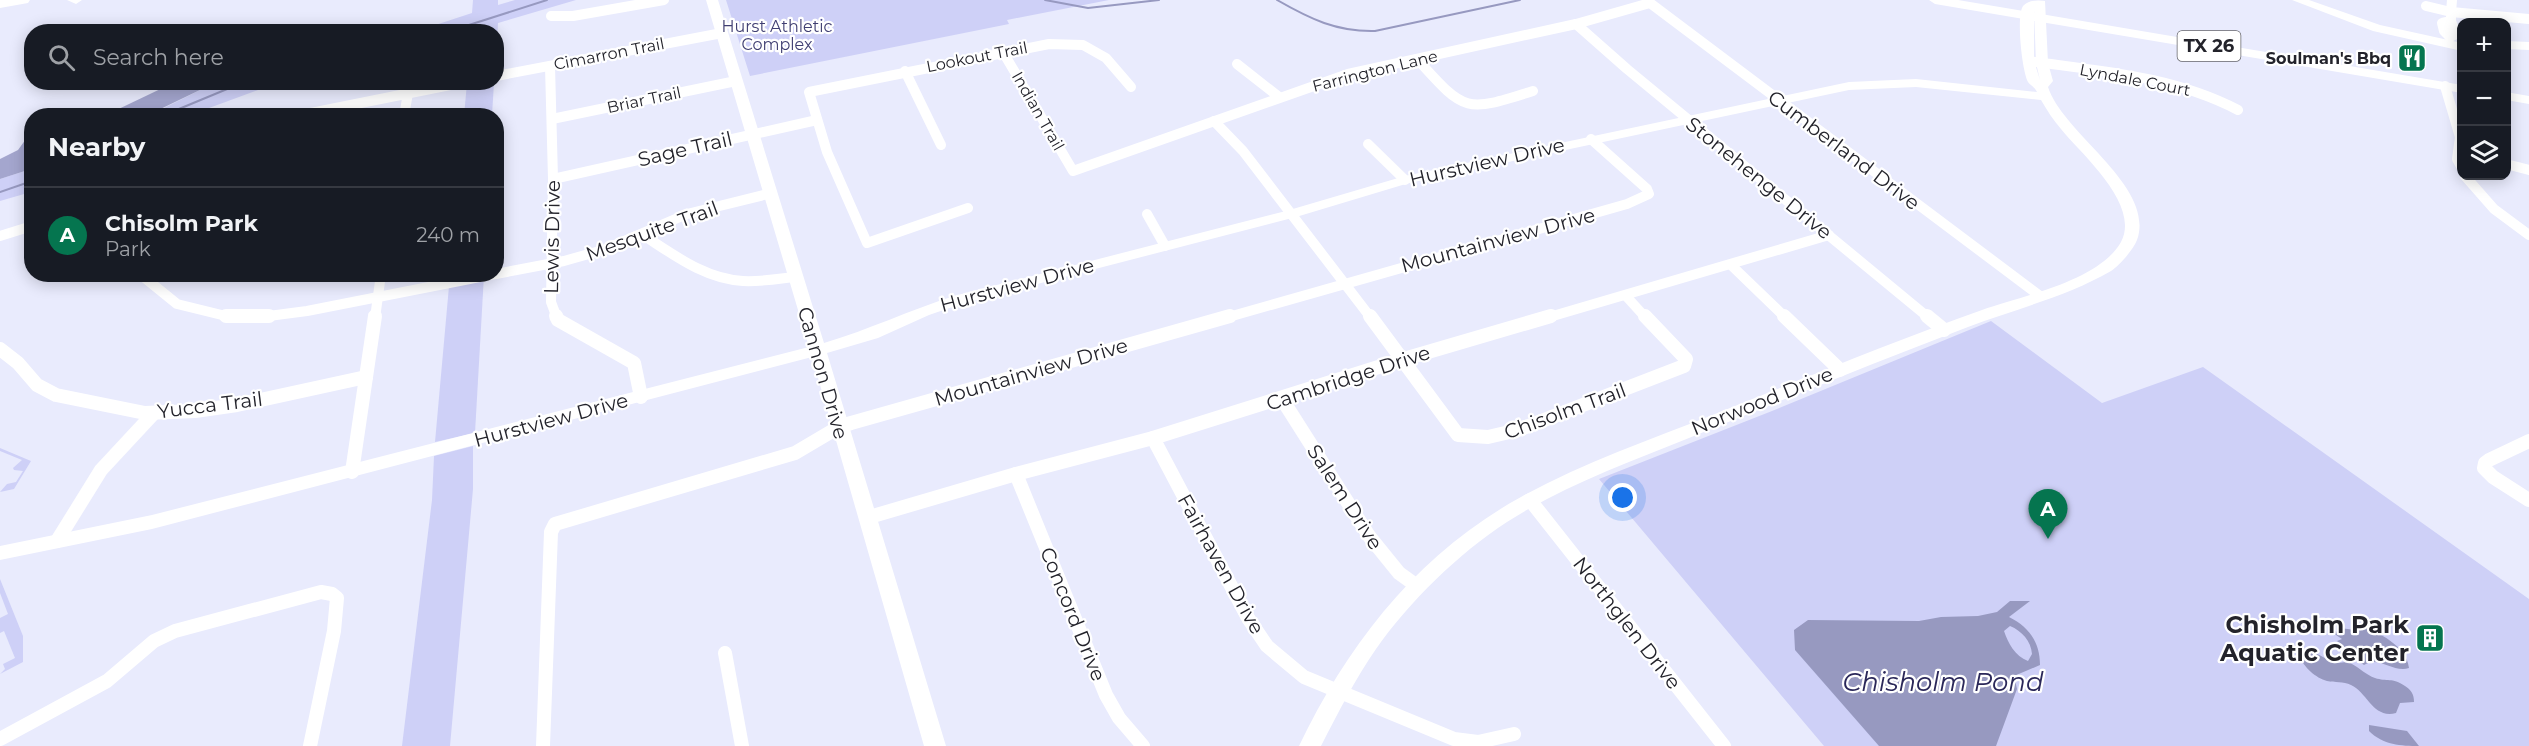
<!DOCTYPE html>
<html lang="en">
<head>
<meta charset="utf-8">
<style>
  :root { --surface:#171b24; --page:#242831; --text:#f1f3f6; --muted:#9ea1a6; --line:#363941; --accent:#05754f }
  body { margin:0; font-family:Montserrat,sans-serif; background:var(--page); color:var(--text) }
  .controls { position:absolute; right:18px; top:18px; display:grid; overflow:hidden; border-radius:12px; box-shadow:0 3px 15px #0003 }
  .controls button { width:54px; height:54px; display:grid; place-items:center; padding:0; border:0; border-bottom:2px solid var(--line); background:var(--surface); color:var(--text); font:30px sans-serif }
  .you { position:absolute; left:1623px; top:498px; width:21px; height:21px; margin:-15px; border:4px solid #fff; border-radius:50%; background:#1a73e8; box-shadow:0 0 0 9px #1a73e833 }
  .badge { display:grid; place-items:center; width:39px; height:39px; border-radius:50%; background:var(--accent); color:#fff; font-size:20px; font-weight:700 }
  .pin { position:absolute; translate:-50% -50px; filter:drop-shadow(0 2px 3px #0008) }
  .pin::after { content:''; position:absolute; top:32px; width:21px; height:18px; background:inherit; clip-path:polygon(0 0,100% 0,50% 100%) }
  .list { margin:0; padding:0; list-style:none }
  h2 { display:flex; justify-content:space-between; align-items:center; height:78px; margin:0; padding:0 24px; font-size:26px }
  h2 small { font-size:20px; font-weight:400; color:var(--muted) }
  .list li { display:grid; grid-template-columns:39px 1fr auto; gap:18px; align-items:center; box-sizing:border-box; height:96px; padding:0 24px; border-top:2px solid var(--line) }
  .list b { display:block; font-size:22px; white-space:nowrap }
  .list p { margin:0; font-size:20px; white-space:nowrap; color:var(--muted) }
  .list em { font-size:20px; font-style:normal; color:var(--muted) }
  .icon { flex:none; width:33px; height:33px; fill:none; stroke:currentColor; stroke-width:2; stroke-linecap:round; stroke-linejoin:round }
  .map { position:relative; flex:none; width:2529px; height:746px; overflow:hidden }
  .search { position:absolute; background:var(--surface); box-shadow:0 3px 15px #0003; left:24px; top:24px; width:480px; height:66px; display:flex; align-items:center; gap:15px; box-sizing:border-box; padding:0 21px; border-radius:24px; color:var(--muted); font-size:22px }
  .panel { position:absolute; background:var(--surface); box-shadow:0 3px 15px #0003; left:24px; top:108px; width:480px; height:174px; border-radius:24px }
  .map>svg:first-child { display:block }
</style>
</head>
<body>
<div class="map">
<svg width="2529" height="746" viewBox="0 0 2529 746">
  <rect width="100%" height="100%" fill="#e9ebfd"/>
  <!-- green -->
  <g fill="#ced0f7">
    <path d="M473,0h25v5l17,-5h61l-78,23 -1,18 -1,-9 -79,-1 55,-18z"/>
    <path d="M726,0h383l-102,20 2,4 -259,52z"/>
    <path d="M219,83h58l-87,32 -42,1 56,-28z"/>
    <path d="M467,83h27l-2,32 -28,1z"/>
    <path d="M31,169v23l-31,9v-22z"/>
    <path d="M450,275h34l-9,158 -40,9z"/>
    <path d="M1991,321l111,82 101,-36 326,232v147h-705l-225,-267 173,-68z"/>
    <path d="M473,446v43l-23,257h-48l30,-246 2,-44z"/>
    <path d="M0,448l31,13 -17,28 -14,3 7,-8 9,-2 7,-11 -9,-1 -1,-2 9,-8 -22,-9z"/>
    <path d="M0,579l23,57v26l-23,12 5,-5 -2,-5 12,-6 -11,-27 -4,2v-15l8,-4 -8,-21z"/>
  </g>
  <!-- forest -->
  <g fill="#a4a6ce">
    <path d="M173,83h46l-15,5 -56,27h-42z"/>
    <path d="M31,132v37l-31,10v-20l18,-9z"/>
  </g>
  <!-- water -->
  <g fill="#9799c0" fill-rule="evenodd">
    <path d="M2010,601h20l-21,16c20,10 31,25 31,48l-26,11 3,13 -21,57h-117l-84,-96 -1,-20 14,-10 111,1 22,-4 37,-1 19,-4zM2010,626c12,5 21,15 22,28l-4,7c-13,-5 -20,-18 -24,-30z"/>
    <path d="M2360,625c18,7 47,21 49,43 -16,5 -31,-13 -45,-3 -11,-7 -16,-17 -27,-24l5,-2 -9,-6 2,-2 8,4 -3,-7 15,2z"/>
    <path d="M2303,652c15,-2 22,9 35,11 6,0 8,-2 14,1 8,4 14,11 23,14 12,4 17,-1 30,8 6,4 9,8 9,16l-14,1 -4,10c-23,6 -28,-20 -45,-28 -8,-4 -16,-2 -24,-4 -11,-3 -24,-14 -27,-25z"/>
    <path d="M2369,725l38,6 12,15c-18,0 -36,-1 -50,-15z"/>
  </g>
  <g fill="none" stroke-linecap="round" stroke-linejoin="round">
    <!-- stream -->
    <g stroke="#9799c0" stroke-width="2">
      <path d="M1045,0l43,8 71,-8"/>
      <path d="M1277,0c33,19 60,32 98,31l145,-31"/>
      <path d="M447,32l100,-32"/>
      <path d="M162,116l82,-34"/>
      <path d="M0,192l32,-11"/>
    </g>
    <!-- street-far1 -->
    <g stroke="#fff" stroke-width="10">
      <path d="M2452,0l-1,12 78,7"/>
      <path d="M2426,6l25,6v9"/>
      <path d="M551,16h22l91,-16"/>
      <path d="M2451,21l5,13 -6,3 -6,-6 -2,-8z"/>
      <path d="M1576,24l51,45 302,249"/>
      <path d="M1003,52l70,119 275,-97 228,-50 74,-21 390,293"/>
      <path d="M1417,59c48,53 47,54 116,32"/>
      <path d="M2028,61c72,10 145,15 210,49"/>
      <path d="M1237,64l42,33"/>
      <path d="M550,66l3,113 -2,123 6,16"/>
      <path d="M905,71l36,74"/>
      <path d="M496,76l226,-43"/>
      <path d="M2445,86l15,51 -3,22 5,9"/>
      <path d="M296,116l169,-34"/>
      <path d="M404,116l4,-23"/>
      <path d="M552,119l184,-38"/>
      <path d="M1214,121l29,30 128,167"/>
      <path d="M1368,144l37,36"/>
      <path d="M2506,164l23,6"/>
      <path d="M2465,176l29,33 35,26"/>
      <path d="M553,179l264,-59"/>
      <path d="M968,208l-101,35 -40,-91 -18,-60 240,-48 34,1 23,13 25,29"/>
      <path d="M1147,214l18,32"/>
      <path d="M643,235c31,20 62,44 100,46 17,1 34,-2 51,-4"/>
      <path d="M0,236l32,-10"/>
      <path d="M1731,265l55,53"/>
      <path d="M140,274l37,30 53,13h31l46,-6 188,-37"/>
      <path d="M496,274l68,-13 39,-11 84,-36 85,-21"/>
      <path d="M1626,296l20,22"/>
      <path d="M375,318l6,-44"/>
      <path d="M1225,318l402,-114 22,-10 -2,-5 -56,-50"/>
      <path d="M1546,318l283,-83"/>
    </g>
    <!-- street -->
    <g stroke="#fff" stroke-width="14">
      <path d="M226,316h43"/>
      <path d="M556,316l2,4 76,43 7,34"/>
      <path d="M1370,316l88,119 30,2 30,-7 166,-64 2,-7 -41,-43"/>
      <path d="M1784,316l56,54"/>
      <path d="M1927,316l17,14"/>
      <path d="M0,349l18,14 19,22 19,10 89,18 50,-2 42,-6 129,-28"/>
      <path d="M1282,399l87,137 30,37 18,13"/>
      <path d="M1153,438l95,180 19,28 37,31 150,62 24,3 36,-8"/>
      <path d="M2529,441l-40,19 -4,3 -1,5 9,9 36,23"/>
      <path d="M352,472l23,-156"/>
      <path d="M1016,474l90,221 13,23 24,28"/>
      <path d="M1530,500l194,246"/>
      <path d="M866,518l150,-44 137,-36 251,-79 147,-43"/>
      <path d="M57,541l44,-71 53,-57"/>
      <path d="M725,653l17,93"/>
      <path d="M0,739l107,-58 47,-40 21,-10 146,-39 11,2 5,4 -3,33 -24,115"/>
      <path d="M543,746l8,-214 4,-8 240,-71 44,-26 12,-4 379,-107"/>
    </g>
    <!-- secondary -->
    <g fill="#fff" fill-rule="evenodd">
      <path d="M706,0h12l106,343c44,-13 86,-33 130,-47l332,-85 119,-35 444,-94 67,-3 121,13c-2,-5 -6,-6 -9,-10 -6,-11 -12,-66 -5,-76 5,-6 15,-6 22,-5l3,62 5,18 -5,6c15,47 108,99 89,153 -4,10 -18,26 -26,31 -45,26 -96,38 -143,56 -94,36 -186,73 -279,111 -62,25 -126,48 -182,84 -48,31 -98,80 -131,127 -21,30 -38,64 -55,97h-22c50,-104 120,-193 222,-249 61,-34 129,-57 194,-83 88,-35 177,-72 267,-104 40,-14 117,-29 139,-68 20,-38 -40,-88 -60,-113 -8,-9 -14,-19 -20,-29l-125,-13 -67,3 -440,93 -113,34 -332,86 -35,12 -51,23 -51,15 119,393h-22l-112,-389 -660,172 -152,31v-14l152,-31 657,-168zM2034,10l2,53 4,17 -6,-19z"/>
      <path d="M2292,0h17l71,25 82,18v8l-89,-20z"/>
      <path d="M2506,41l23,1v8l-23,-1z"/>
    </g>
    <!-- primary -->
    <g fill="#fff" fill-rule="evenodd">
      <path d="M0,0h30l-2,3 -28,5z"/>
      <path d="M67,0h15l-6,4z"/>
      <path d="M1929,0h29l504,85v8l-527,-89z"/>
      <path d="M2506,92l23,4v8l-23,-4z"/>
    </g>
  </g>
  <!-- icons -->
  <defs>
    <g id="restaurant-square" transform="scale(1.5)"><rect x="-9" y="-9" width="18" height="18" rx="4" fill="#05754f" stroke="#fff"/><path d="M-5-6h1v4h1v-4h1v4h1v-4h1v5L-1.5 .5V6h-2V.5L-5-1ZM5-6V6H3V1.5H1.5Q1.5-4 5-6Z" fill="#fff"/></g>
    <g id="building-square" transform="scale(1.5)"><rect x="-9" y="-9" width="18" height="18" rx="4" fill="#05754f" stroke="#fff"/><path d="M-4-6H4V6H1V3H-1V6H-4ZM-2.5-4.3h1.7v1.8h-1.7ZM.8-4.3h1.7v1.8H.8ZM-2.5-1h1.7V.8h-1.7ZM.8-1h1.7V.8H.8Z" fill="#fff"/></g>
  </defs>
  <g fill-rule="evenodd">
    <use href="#restaurant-square" x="2412" y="58"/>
    <use href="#building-square" x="2430" y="638"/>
  </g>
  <g text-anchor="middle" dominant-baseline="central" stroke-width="4.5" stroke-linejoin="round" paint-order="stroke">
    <!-- far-park labels -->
    <g font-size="16" fill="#3f3e72" stroke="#fff">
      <text x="777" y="26">Hurst Athletic<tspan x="777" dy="18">Complex</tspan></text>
    </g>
    <!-- far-street labels -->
    <g font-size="16" fill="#23232b" stroke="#fff">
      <text transform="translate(609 54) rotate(-11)">Cimarron Trail</text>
      <text transform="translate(977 57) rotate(-11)">Lookout Trail</text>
      <text transform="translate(1375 71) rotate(-14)">Farrington Lane</text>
      <text transform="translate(2135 80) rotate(11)">Lyndale Court</text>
      <text transform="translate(644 100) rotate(-12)">Briar Trail</text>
      <text transform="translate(1038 111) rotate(60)">Indian Trail</text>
    </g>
    <!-- far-poi labels -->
    <g font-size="16" font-weight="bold" fill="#23232b" stroke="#fff" text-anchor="end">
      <text x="2391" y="58">Soulman's Bbq</text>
    </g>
    <!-- shield labels -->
    <rect fill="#fff" stroke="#65656b" stroke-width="1.5" x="2177.5" y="31" width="63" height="30" rx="4.5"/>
    <g font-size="18" font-weight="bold" fill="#23232b">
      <text x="2209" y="46">TX 26</text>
    </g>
    <!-- street labels -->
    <g font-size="20" fill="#23232b" stroke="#fff">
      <text transform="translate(685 149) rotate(-13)">Sage Trail</text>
      <text transform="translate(1844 150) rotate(37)">Cumberland Drive</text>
      <text transform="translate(1487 162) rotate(-13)">Hurstview Drive</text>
      <text transform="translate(1759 178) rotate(39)">Stonehenge Drive</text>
      <text transform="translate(652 231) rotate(-20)">Mesquite Trail</text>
      <text transform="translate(552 237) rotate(-89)">Lewis Drive</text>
      <text transform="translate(1498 240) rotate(-15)">Mountainview Drive</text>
      <text transform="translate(1017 285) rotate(-15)">Hurstview Drive</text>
      <text transform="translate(1031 372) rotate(-16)">Mountainview Drive</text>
      <text transform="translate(823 373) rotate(74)">Cannon Drive</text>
      <text transform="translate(1348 378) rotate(-18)">Cambridge Drive</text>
      <text transform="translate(1762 401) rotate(-22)">Norwood Drive</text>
      <text transform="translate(210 405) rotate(-7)">Yucca Trail</text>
      <text transform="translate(1565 411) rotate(-20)">Chisolm Trail</text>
      <text transform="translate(551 420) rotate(-15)">Hurstview Drive</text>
      <text transform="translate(1345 497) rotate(57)">Salem Drive</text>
      <text transform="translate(1221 564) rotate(61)">Fairhaven Drive</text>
      <text transform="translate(1073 614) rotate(68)">Concord Drive</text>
      <text transform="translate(1627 623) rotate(52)">Northglen Drive</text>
    </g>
    <!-- near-poi labels -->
    <g font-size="24" font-weight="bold" fill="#23232b" stroke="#fff" text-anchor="end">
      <text x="2409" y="624">Chisholm Park<tspan x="2409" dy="28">Aquatic Center</tspan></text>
    </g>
    <!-- near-water labels -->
    <g font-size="26" font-style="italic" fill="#2a2759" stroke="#fff">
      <text x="1943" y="682">Chisholm Pond</text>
    </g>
  </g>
</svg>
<div class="controls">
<button>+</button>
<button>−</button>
<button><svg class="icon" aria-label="layers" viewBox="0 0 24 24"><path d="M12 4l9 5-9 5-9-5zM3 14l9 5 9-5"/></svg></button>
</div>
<div class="you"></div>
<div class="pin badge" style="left:2048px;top:539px">A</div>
<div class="search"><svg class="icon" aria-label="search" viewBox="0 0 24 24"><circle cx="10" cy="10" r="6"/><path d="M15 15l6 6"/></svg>Search here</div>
<section class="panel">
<h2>Nearby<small></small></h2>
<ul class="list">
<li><span class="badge">A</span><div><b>Chisolm Park</b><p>Park</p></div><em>240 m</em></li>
</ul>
</section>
</div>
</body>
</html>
